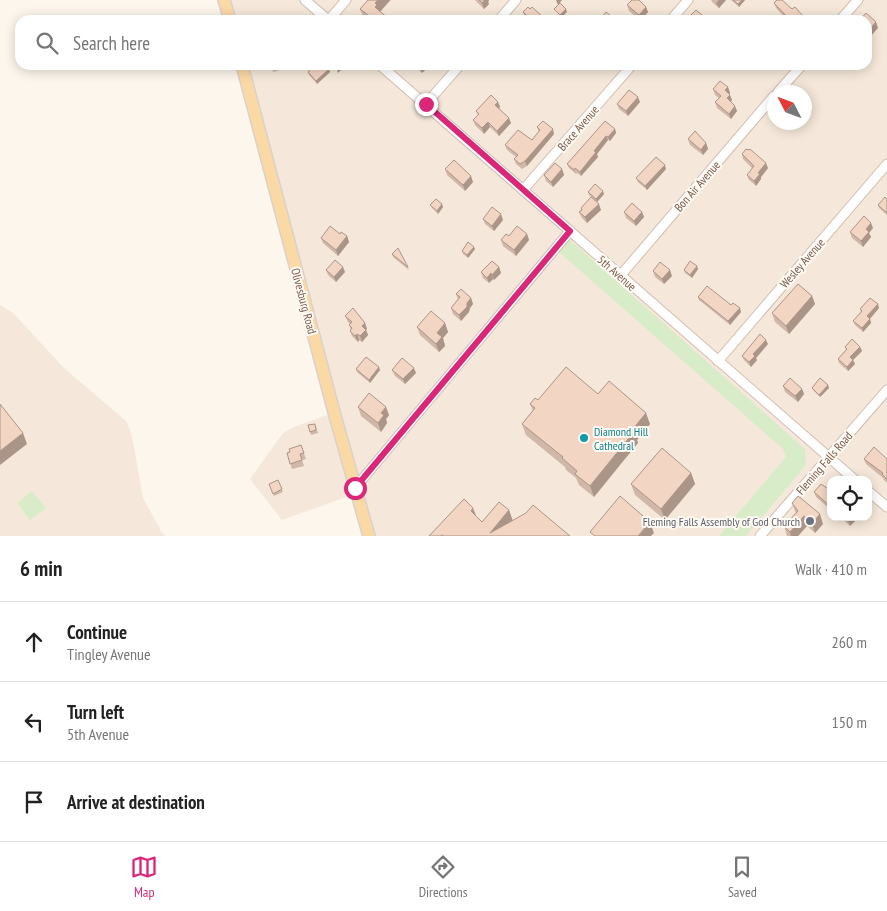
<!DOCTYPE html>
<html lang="en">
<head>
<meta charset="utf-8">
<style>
  :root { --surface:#fff; --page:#f2f2f2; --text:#222; --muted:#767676; --line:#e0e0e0; --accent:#db2777 }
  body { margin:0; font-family:"PT Sans Narrow",sans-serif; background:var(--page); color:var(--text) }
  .controls { position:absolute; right:15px; bottom:15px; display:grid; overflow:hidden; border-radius:10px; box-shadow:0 2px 12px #0003 }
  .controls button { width:45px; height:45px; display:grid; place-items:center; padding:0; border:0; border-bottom:1px solid var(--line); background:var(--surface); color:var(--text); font:25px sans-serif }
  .compass { position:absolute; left:767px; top:85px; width:45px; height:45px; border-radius:50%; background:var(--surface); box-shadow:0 2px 12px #0003; rotate:312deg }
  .stop { position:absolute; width:15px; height:15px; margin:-11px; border:4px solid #db2777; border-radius:50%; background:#fff }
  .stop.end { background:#db2777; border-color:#fff; box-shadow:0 1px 5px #0008 }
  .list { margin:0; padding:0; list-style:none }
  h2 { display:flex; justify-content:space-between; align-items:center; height:65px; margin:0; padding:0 20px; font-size:21px }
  h2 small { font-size:16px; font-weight:400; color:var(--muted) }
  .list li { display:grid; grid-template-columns:32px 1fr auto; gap:15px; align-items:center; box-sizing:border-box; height:80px; padding:0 20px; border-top:1px solid var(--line) }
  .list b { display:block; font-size:19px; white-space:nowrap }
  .list p { margin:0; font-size:16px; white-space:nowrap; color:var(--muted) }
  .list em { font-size:16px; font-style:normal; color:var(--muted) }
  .icon { flex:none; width:28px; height:28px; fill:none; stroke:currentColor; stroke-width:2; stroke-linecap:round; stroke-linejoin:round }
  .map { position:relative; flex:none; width:887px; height:536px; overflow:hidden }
  .search { position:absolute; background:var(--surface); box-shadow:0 2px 12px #0003; left:15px; right:15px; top:15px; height:55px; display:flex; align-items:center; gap:12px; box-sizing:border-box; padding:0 18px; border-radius:15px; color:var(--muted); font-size:19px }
  .sheet { height:305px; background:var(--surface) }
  nav { display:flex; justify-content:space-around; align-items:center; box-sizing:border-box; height:70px; border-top:1px solid var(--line); background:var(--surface); font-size:14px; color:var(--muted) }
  nav a { display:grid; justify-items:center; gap:2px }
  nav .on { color:var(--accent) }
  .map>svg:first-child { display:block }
</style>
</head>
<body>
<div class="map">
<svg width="887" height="536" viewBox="0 0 887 536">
  <rect width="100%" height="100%" fill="#fdf6ec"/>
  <!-- residential -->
  <g fill="#f5e8da" fill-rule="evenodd">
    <path d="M229,0h658v536h-514l-21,-41 -70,25 -32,-41 33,-46 11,-6 36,-13 -84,-349h621v-45h-633zM774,92h30v30h-30zM831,480h37v37h-37z"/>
    <path d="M0,305l13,8 51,55 63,54 5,15 11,61 19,35 4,3h-166z"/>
  </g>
  <!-- green -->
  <g fill="#d8ecc9">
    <path d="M570,240l235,209 1,16 -60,71h-27l67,-79 -3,-8 -224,-197c0,-5 6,-10 11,-12z"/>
    <path d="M32,491l14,17 -16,12 -13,-17z"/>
  </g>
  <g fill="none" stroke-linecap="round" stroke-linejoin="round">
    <!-- minor casing -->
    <g stroke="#d1beb0" stroke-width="11">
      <g id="minor">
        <path d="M305,0l23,20"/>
        <path d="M329,20l17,-20"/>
        <path d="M499,20l17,-20"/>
        <path d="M671,20l17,-20"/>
        <path d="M840,20l18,-20"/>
        <path d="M380,65l475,415"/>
        <path d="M778,92l24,-27"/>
        <path d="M426,104l34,-39"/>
        <path d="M523,190l109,-125"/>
        <path d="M620,276l154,-180"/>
        <path d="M718,361l169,-197"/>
        <path d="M355,488l215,-257"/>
        <path d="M868,491l19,16"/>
        <path d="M760,536l127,-146"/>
      </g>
    </g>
    <!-- major casing -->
    <g stroke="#dad1cd" stroke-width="14">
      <g id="major">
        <path d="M224,0l6,20"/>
        <path d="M242,65l92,347 35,124"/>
      </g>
    </g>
    <!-- minor -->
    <use href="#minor" stroke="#fff" stroke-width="9"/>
    <!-- major -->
    <use href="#major" stroke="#fbd9a5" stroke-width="11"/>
  </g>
  <!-- wall -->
  <g fill="#d1b7a8">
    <path d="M368,0h23l-11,12 10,8h-25l-1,-1 -4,-10z"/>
    <path d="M475,0h14l-1,2 1,2 -5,5z"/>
    <path d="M711,0h15l-7,8 -6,-5z"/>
    <path d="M731,0h14l-6,7z"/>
    <path d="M774,3l18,6 11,7 2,4h-18l-11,-12z"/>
    <path d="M627,5l19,2 2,5 -7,8h-1l-11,-9z"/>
    <path d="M530,9l15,10v1h-18l-2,-2 -2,-6z"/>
    <path d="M271,65h23v1l-21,6z"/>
    <path d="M413,65h15l1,1 -7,7z"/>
    <path d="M493,65h11l-2,3 -2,-2 -3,3z"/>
    <path d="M308,72h22l-13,12 -8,-9z"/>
    <path d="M728,87l2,6 -1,1 3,6 -1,2 6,9 -6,8 -14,-11 -2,-6 4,-4 -4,-3 -2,-6z"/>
    <path d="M498,102l2,5 -1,1 12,15 -12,13 -9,-9 -6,7 -9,-9 -2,-5 5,-5 -2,-4z"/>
    <path d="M640,102l-12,14 -9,-7 -2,-5z"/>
    <path d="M537,127l17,7 -27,32 -5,3 -6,-5 -2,-5 2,-2 -9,-7 -2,-5 27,-5 7,-8z"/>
    <path d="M615,129l1,4 -6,8 -2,-1 -11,14 1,3 -17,19 -4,-3 -1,1 -7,-6 -2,-4z"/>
    <path d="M688,139l18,4 2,6 -5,6 -13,-10z"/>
    <path d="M742,154l26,14 -7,9v2l-5,7 -7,-6 -2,-5 5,-7 -9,-9z"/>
    <path d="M445,169l28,13 -8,9 -18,-16z"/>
    <path d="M562,169l2,6 -11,12 -7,-6 -2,-6z"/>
    <path d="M666,169l-19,21 -9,-8 -2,-4z"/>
    <path d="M588,192l16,2 -7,8 -8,-7z"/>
    <path d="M887,199v16l-8,-7 -1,-3z"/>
    <path d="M430,205l13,2 -5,7 -6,-6z"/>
    <path d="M581,208l20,2 -14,13 -5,-5 -3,-6 2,-2z"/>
    <path d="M624,212h18l2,5 -8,9 -10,-8z"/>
    <path d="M483,219l20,1 -9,11 -9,-7z"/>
    <path d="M873,228l-4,5 2,4 -8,10 -11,-9 -2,-6z"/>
    <path d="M340,234l7,2 2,6 -11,14 -15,-13 -2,-5z"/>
    <path d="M527,234l2,6 -13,16 -13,-10 -2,-6 8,-4z"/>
    <path d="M475,249l-7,9 -5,-4 -1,-3z"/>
    <path d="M392,254l16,13 1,3 -16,-13z"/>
    <path d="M499,267l2,6 -7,7 -1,-1 -4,4 -6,-5 -2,-6z"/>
    <path d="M698,269l-6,9 -7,-5 -1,-3z"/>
    <path d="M326,270l19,2 -9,10 -8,-7z"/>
    <path d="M653,271l19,5 -8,8 -9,-7z"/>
    <path d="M456,294l15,4 2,6 -3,4 -1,4 -8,9 -8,-7 -2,-6 7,-9z"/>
    <path d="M812,296l3,8 -26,30 -14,-12 -3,-9z"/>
    <path d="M698,297l33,8 10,7 -11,13 -31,-25z"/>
    <path d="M879,308l-9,11 1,4 -8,9 -8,-7 -2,-4 8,-9 -1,-3z"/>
    <path d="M345,316l20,7 2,6 -1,1 2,5 -6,7 -3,-2 -1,2 -6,-6 -2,-5 1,-1 -2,-5 1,-1 -2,-2z"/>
    <path d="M445,323l3,9 -5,6 2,8 -6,6 -19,-17 -3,-8z"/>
    <path d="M768,344l-12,14 1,2 -6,7 -7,-7 -2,-4z"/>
    <path d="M845,347h15l2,4 -9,9 2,4 -7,7 -9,-8 -1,-4 8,-9z"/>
    <path d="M356,369l24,1 -10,13 -13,-11z"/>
    <path d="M392,370l24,3 -11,11 -10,-8z"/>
    <path d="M783,386l19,3 2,5 -6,8 -13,-10z"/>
    <path d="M812,388h17l-9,9 -7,-7z"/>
    <path d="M598,394l52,30 -13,16 1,3 -14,17 -30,37 -15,-12 -3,-7 -10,-8 -1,-3 -39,-32 -4,-11 11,-13 -3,-7 8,-4z"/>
    <path d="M358,407l31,8 -3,4 1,4 -6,9 -20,-16z"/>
    <path d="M315,424l3,9 -7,2 -3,-10z"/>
    <path d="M301,445l5,14 -4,1 2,6 -12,3 -5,-16z"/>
    <path d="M864,459h23v24l-3,-3 -1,-2 -17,-14z"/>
    <path d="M691,473l4,11 -30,36 -30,-25 -4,-11z"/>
    <path d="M278,480l5,12 -9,4 -5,-12z"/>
    <path d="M831,491v19l-15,-13 -2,-5z"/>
    <path d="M792,503l31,21 -8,9 -8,-7 -9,10h-11l-3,-10 12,-12z"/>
    <path d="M840,517h16l1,2 -7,7z"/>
  </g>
  <!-- shaded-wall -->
  <g fill="#aa9588">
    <path d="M378,0h12l-11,13 -4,-6v-4z"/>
    <path d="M485,0h4l-1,2 1,2 -5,5 -2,-6z"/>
    <path d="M556,0h6l-4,5z"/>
    <path d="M719,0h7l-7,8 -3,-5z"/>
    <path d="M742,0h3l-6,7 -1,-3z"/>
    <path d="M646,7l2,5 -7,8h-1l-1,-5z"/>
    <path d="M566,9l1,3 -6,6 -1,-3z"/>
    <path d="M803,16l2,4h-4l-1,-1z"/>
    <path d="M876,22l2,6 -8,9 2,4 -3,3 1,4 -3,4v-20z"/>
    <path d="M342,65h4l-8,8 -1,-3z"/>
    <path d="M422,65l7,1 -7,7 -2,-6z"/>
    <path d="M495,65h5v1l-3,3z"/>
    <path d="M329,69l1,3 -13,12 -1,-3z"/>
    <path d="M728,87l2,6 -3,3 -2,-6z"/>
    <path d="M730,95l2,5 -3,4 -2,-6z"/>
    <path d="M638,97l2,5 -12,14 -2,-5z"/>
    <path d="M498,102l2,5 -3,3 -2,-5z"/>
    <path d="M735,106l2,5 -6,8 -2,-5z"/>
    <path d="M810,106l2,5 -7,8 -1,-7z"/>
    <path d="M509,118l2,5 -12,13 -2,-5z"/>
    <path d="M488,122l2,5 -6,7 -2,-6z"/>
    <path d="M553,129l1,5 -27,32 -2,-5z"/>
    <path d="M615,129l1,4 -6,8 -2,-4z"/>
    <path d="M606,136l2,4 -11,14 1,3 -17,19 -1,-4 14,-21z"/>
    <path d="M706,143l2,6 -5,6 -2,-5z"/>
    <path d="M766,163l2,5 -7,9v2l-5,7 -2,-5 4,-8z"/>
    <path d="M665,165l1,4 -19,21 -2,-4z"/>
    <path d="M562,169l2,6 -11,12 -2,-5z"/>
    <path d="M471,176l2,6 -8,9 -2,-6z"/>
    <path d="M603,191l1,3 -7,8 -1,-3z"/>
    <path d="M442,204l1,3 -5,7 -1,-3z"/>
    <path d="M599,204l2,6 -14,13 -2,-6z"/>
    <path d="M642,212l2,5 -8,9 -2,-5z"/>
    <path d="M501,214l2,6 -9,11 -2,-5z"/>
    <path d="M871,223l2,5 -4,5 2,4 -8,10 -2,-6 5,-12z"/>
    <path d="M527,234l2,6 -13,16 -2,-6z"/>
    <path d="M347,236l2,6 -11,14 -2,-6z"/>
    <path d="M474,247l1,2 -7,9 -1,-3z"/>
    <path d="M697,266l1,3 -6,9 -2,-3z"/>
    <path d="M343,267l2,5 -9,10 -2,-5z"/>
    <path d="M499,267l2,6 -7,7 -2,-5z"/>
    <path d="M670,270l2,6 -8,8 -2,-5z"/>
    <path d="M491,273l2,6 -4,4 -2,-5z"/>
    <path d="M812,296l3,8 -26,30 -3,-8z"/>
    <path d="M471,298l2,6 -3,4 -1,4 -8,9 -2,-6z"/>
    <path d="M878,304l1,4 -11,13 -1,-5z"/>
    <path d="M740,308l1,4 -11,13 -2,-4z"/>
    <path d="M870,319l1,4 -8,9 -1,-4z"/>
    <path d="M365,323l2,6 -1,1 2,5 -6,7 -2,-6 2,-10z"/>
    <path d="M445,323l3,9 -5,6 2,8 -6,6 -3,-8 1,-11z"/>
    <path d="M357,334l2,6 -1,2 -3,-6z"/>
    <path d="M766,340l2,4 -12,14 1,2 -6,7 -2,-5 4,-8z"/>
    <path d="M860,347l2,4 -9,9 2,4 -7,7 -1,-4 3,-10z"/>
    <path d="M379,367l1,3 -10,13 -1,-3z"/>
    <path d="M414,368l2,5 -11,11 -2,-5z"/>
    <path d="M828,385l1,3 -9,9 -1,-2z"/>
    <path d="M802,389l2,5 -6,8 -3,-6z"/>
    <path d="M386,407l3,8 -3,4 1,4 -6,9 -3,-9 3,-10z"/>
    <path d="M646,413l4,11 -13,16 1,3 -14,17 -30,37 -4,-11 42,-56z"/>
    <path d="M23,433l4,11 -27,21v-14z"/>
    <path d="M691,473l4,11 -30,36 -4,-11z"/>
    <path d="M473,508l4,10 -6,-7z"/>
    <path d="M509,510l4,11 -23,12z"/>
    <path d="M820,514l3,10 -8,9 -3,-10z"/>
    <path d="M804,516l3,10 -9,10h-7l-1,-4z"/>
    <path d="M853,517h3l1,2 -7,7 -1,-4z"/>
    <path d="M650,522l4,11 -3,3h-13z"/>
  </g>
  <!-- building -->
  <g fill="#f3d5c3" stroke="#aa9588">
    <path d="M368,0h10l-3,3 2,2 -2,2 15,13h-20l-4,-3 2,-2 -8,-6z"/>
    <path d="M479,0h6l-3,3z"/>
    <path d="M632,0h7l7,7 -7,8 -12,-10z"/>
    <path d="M733,0h9l-4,4z"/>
    <path d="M777,0h5l10,9 3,-2 8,9 -3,3 1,1h-11l-16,-17z"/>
    <path d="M560,3l6,6 -6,6 -6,-6z"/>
    <path d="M528,7l2,2 2,-2 13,12 -1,1h-12l-9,-8z"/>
    <path d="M696,10l12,10h-22z"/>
    <path d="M606,12l10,8h-15l-1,-1z"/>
    <path d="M866,13l10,9 -9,10v-12h-7z"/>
    <path d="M316,65h10l3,4 -13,12 -8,-9z"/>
    <path d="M332,65h10l-5,5z"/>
    <path d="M720,81l8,6 -3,3 5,5 -3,3 8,8 -6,8 -14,-12 6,-6 -8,-7z"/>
    <path d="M629,90l9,7 -12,14 -9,-7z"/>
    <path d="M491,95l7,7 -3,3 14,13 -12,13 -9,-9 -6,6 -9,-8 6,-6 -3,-3z"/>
    <path d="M804,101l6,5 -6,6z"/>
    <path d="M543,121l10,8 -28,32 -5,3 -6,-5 4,-4 -13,-10 13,-15 14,10 8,-10 -3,-3z"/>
    <path d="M605,121l10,8 -7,8 -2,-1 -12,15 2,1 -16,20 -5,-4 -1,2 -7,-6z"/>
    <path d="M695,131l11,12 -5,7 -13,-11z"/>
    <path d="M746,149l3,1 1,-1 16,14 -8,10 2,1 -6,7 -7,-6 7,-9 -12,-12z"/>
    <path d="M656,157l9,8 -20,21 -9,-8z"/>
    <path d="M454,160l17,16 -8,9 -18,-16z"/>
    <path d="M555,163l7,6 -11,13 -7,-7z"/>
    <path d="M595,184l8,7 -7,8 -8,-7z"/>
    <path d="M591,197l8,7 -14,13 -6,-5 3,-2 -1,-2z"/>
    <path d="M885,197l2,2v14l-9,-8z"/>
    <path d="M436,199l6,5 -5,7 -7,-6z"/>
    <path d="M632,203l10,9 -8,9 -10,-9z"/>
    <path d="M492,207l9,7 -9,12 -9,-7z"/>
    <path d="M864,216l7,7 -5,6 3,3 -8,9 -11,-9z"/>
    <path d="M330,226l10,8 1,-2 6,4 -11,14 -15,-12z"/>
    <path d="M517,226l10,8 -13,16 -13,-10 5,-6 3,2z"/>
    <path d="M468,242l6,5 -7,8 -5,-4z"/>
    <path d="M398,248l10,19 -16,-13z"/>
    <path d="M335,260l8,7 -9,10 -8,-7z"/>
    <path d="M492,261l7,6 -7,8 -1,-2 -4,5 -6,-6z"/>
    <path d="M690,261l7,5 -7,9 -6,-5z"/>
    <path d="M660,262l10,8 -8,9 -9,-8z"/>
    <path d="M798,284l14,12 -26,30 -14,-13z"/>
    <path d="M707,286l24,19 2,-2 7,5 -12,13 -30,-24z"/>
    <path d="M461,289l10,9 -4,5v4l-8,8 -8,-7 9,-11 -4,-3z"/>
    <path d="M870,298l8,6 -11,12 3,3 -8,9 -9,-7 9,-10 -2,-2z"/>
    <path d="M353,308l12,15 -3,3 4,4 -6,6 -3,-2 -2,2 -5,-5 2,-3 -3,-3 3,-3 -7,-6z"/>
    <path d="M431,311l14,12 -8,10 5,4 -6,7 -19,-17z"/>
    <path d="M760,334l6,6 -13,14 2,2 -6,6 -7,-6z"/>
    <path d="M852,339l8,8 -10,10 3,3 -6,7 -9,-8 9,-10 -2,-2z"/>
    <path d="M366,357l13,10 -10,13 -13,-11z"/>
    <path d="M402,358l12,10 -11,11 -11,-9z"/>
    <path d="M566,367l32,27 11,-13 37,32 -14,17 2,2 -14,17 -30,37 -15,-12 2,-3 -15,-13 1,-1 -41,-33 13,-16 -5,-4 5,-6 3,2z"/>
    <path d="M790,378l12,11 -7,7 -12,-10z"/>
    <path d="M820,378l8,7 -9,10 -7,-7z"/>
    <path d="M369,393l17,14 -5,6 3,2 -6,8 -20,-16z"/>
    <path d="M0,404l23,29 -23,18z"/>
    <path d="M315,424l1,6 -6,2 -2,-7z"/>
    <path d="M301,445l3,8 -4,1 2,6 -12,4 -3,-11 3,-1 -1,-3z"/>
    <path d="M874,447l13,12v20l-5,-5 1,-1 -19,-14z"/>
    <path d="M662,448l29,25 -30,36 -30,-25z"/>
    <path d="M278,480l4,9 -9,5 -4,-10z"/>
    <path d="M821,484l10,7v16l-17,-15z"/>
    <path d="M620,496l30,26 -12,14h-43l-5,-4z"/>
    <path d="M798,496l22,18 -8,9 -8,-7 -14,16 -6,-6 14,-15 -6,-8z"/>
    <path d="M464,499l9,9 -2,3 11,11 17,-20 10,8 -19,23 36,-20 7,-8 37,31h-126l-2,-1 -1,1h-12z"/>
    <path d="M843,517h10l-4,5z"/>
  </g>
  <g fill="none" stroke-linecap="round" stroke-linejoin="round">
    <!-- route -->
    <path stroke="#db2777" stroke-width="6" d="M355,488l215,-257 -144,-127"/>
  </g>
  <!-- markers -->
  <circle fill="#0f9aa8" stroke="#fffaf3" stroke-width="2" cx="584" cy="438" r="5"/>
  <circle fill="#6b7280" stroke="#fffaf3" stroke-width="2" cx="810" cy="521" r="5"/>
  <g text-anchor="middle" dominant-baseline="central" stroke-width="4" stroke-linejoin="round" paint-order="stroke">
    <!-- street labels -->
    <g font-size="12" fill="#7a5c4d" stroke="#fffaf3">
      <text transform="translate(578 128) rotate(-49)">Brace Avenue</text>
      <text transform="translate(697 186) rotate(-49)">Bon Air Avenue</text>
      <text transform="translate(802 263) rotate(-49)">Wesley Avenue</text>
      <text transform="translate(617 273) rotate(41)">5th Avenue</text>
      <text transform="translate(304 301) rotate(75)">Olivesburg Road</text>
      <text transform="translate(824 463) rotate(-49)">Fleming Falls Road</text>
    </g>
    <!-- culture labels -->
    <g font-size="12" fill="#0d838f" stroke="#fffaf3" text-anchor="start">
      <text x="594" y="431">Diamond Hill<tspan x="594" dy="14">Cathedral</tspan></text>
    </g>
    <!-- worship labels -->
    <g font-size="12" fill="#5b616d" stroke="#fffaf3" text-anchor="end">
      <text x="800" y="521">Fleming Falls Assembly of God Church</text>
    </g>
  </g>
</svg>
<div class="controls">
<button><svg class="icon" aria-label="locate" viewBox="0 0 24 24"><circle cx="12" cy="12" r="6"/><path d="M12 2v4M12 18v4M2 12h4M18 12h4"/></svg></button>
</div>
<svg class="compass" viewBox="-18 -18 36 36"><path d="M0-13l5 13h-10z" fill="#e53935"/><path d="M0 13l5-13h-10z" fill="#767676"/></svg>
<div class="stop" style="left:355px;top:488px"></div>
<div class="stop end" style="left:426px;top:104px"></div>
<div class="search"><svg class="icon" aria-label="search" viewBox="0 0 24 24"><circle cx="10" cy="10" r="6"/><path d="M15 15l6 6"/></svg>Search here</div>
</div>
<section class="sheet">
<h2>6 min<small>Walk · 410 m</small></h2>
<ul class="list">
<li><svg class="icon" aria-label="ahead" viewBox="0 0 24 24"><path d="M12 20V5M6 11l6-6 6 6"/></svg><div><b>Continue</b><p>Tingley Avenue</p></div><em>260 m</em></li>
<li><svg class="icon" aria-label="left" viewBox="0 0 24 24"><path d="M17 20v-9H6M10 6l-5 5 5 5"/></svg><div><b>Turn left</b><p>5th Avenue</p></div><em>150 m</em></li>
<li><svg class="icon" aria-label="arrive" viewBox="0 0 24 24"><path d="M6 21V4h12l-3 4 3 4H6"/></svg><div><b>Arrive at destination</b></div></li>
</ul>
</section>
<nav>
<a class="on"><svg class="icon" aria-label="map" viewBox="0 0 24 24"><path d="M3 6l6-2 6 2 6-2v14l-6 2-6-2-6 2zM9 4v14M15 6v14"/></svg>Map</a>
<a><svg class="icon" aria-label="directions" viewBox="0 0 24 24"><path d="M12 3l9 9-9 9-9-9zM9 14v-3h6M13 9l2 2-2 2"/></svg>Directions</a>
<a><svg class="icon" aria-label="saved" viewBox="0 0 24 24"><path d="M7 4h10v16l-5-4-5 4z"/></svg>Saved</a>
</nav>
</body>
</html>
